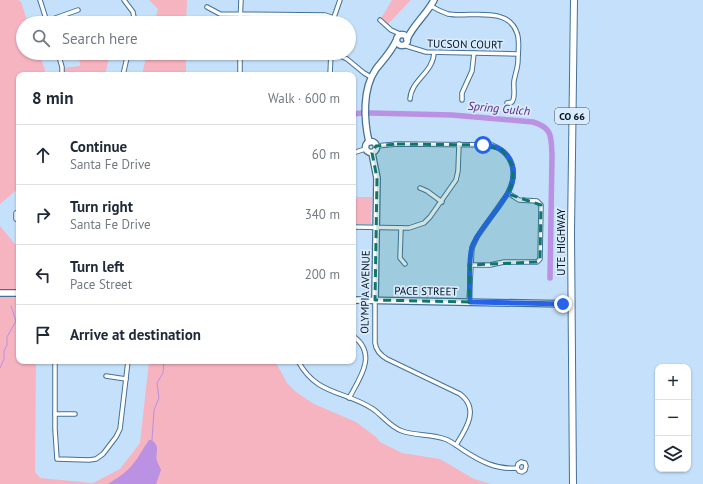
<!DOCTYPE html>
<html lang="en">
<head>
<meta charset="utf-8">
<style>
  :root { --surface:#fff; --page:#f6f6f7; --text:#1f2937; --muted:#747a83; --line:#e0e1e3 }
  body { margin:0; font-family:"PT Sans",sans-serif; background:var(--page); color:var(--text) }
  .controls { position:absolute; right:12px; bottom:12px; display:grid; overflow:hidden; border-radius:8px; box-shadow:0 1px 3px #0004 }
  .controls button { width:36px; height:36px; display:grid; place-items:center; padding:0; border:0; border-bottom:1px solid var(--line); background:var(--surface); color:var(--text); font:20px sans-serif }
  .stop { position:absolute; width:12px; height:12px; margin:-9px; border:3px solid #2563eb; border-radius:50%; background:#fff }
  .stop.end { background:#2563eb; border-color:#fff; box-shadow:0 1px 4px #0008 }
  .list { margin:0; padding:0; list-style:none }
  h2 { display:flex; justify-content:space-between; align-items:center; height:52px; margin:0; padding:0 16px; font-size:17px }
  h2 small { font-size:13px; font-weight:400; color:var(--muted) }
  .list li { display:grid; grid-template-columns:26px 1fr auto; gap:12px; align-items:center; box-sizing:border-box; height:60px; padding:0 16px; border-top:1px solid var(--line) }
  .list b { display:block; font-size:15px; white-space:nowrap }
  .list p { margin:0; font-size:13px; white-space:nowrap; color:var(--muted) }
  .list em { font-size:13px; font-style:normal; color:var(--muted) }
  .icon { flex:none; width:22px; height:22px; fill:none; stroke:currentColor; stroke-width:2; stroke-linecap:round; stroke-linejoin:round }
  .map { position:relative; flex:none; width:703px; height:484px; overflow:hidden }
  .search { position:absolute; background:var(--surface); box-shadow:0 1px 3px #0004; left:16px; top:16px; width:340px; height:44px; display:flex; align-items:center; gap:10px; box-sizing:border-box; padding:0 14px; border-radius:22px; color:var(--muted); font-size:15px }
  .panel { position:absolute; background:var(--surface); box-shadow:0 1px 3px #0004; left:16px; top:72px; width:340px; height:292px; border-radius:8px }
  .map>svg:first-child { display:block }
</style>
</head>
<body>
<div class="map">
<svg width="703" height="484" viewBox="0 0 703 484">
  <rect width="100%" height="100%" fill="#c4e0fa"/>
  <!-- green -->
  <g fill="#f5b4c0">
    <path d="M0,0h18l3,2 7,21h-5v30h16l6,17 -1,5h-25v113l-19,16z"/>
    <path d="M149,0h38l-1,23h-32l4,-14z"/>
    <path d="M392,0h19l-25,26 -6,-6z"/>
    <path d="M77,53h33l-5,22h-43v-7l18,-2v-3z"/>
    <path d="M147,53h39v22h-44z"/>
    <path d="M356,197h16l-1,27h-18v-23z"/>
    <path d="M0,226l19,23v112h17l-1,111 5,6 53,5 27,-14 20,-26 9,-82h126l12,22 9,9 18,12 42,18 20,15 4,5 22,11 38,6 34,20 17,5h-491z"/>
  </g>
  <!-- water -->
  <path fill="#ba91e3" d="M149,440h3c9,8 3,12 5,21 1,3 3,6 4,9l-5,14h-48c9,-6 18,-11 25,-20 6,-7 10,-16 16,-24z"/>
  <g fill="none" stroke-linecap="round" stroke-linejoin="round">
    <!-- stream -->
    <g stroke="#ba91e3" stroke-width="1">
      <path d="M0,368l4,-9v-8l3,-6v-8l9,-16 -5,-15"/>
      <path d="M152,440l2,-30 5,-12 -2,-15 6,-10 1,-12"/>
    </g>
    <!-- river -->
    <g stroke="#ba91e3" stroke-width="5.5">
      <path d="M370,113l82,2 81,7c20,6 18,15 19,33l-2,123"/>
      <path d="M353,114l9,-1"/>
    </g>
    <!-- street casing -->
    <g stroke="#457198" stroke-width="5.5">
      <g id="street">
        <path d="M40,0l7,22"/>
        <path d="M124,0l9,12 2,11"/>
        <path d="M431,6c5,3 11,6 17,8 20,4 60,-9 69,19 3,8 1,19 1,27 0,8 -3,14 -4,21 -1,7 2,16 -2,21l-5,1"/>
        <path d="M207,7l13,7 105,1 9,3"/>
        <path d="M380,20l11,10 9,4"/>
        <path d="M47,21l31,-11"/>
        <path d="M240,23l1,-23"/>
        <path d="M332,23l8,-23"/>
        <path d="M403,45l23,7 92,2"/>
        <path d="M58,53l4,14v8"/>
        <path d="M207,55l6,-2"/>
        <path d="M123,75l5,-22"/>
        <path d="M240,75v-22l96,1 11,5 17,14 7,4"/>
        <path d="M330,75l1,-22"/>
        <path d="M410,99c1,-19 23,-26 24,-46"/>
        <path d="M462,100v-7l10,-22 2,-18"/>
        <path d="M376,146l21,-2 95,1c22,9 26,28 16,48l-31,44 -5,11 -3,54"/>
        <path d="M353,153l12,-4"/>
        <path d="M420,188l7,3 15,11"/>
        <path d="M19,211l-3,2v6l3,2"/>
        <path d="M353,227l56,1 15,-5 6,-6 26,-37 2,-9 1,-27"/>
        <path d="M401,228l-1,30 5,6"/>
        <path d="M470,265h20l14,-3h33l3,-3 1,-54 -4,-4 -18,-1 -11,-7"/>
        <path d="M375,300v43c1,7 5,12 12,16l73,35c20,15 6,35 -4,51"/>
        <path d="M55,361v68l2,30 32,1 7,-1 7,-5 13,-17 4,-8 8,-68"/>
        <path d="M298,361c19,35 46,29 75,48 10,7 17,18 29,22 14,5 29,3 43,8 6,2 12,7 18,11 17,11 33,20 54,18l2,3 3,1 3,-2 1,-4 -1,-3 -4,-1 -3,2 -1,4"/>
        <path d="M106,376l20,3"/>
        <path d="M349,398c11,-20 29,-44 4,-62"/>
        <path d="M55,414h20"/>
      </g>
    </g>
    <!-- secondary casing -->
    <g stroke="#457198" stroke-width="8">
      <g id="secondary">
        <circle cx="402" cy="40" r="5.5"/>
        <path d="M407,39c7,-15 20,-25 27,-39"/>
        <circle cx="371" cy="147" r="5.5"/>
        <path d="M369,142c-5,-22 -7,-53 7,-73 7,-9 15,-17 20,-28"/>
        <path d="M372,153l5,25 -2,122"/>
        <path d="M0,293h19"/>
        <path d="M353,300l218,4"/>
      </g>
    </g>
    <!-- primary casing -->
    <g stroke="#457198" stroke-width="8">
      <path id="primary" d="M573,484l-2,-252 3,-232"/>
    </g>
    <!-- street -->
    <use href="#street" stroke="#fff" stroke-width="3.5"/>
    <!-- secondary -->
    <use href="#secondary" stroke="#fff" stroke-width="5.5"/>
    <!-- primary -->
    <use href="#primary" stroke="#fff" stroke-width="6"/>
  </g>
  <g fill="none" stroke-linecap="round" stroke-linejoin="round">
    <!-- route -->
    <path stroke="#2563eb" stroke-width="5" d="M483,145c11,1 20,3 26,13 19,31 -28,62 -37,89 -4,14 -2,40 -2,55l93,2"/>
  </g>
  <!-- marked area -->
  <path fill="#0f766e" fill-opacity="0.2" stroke="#0f766e" stroke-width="3" stroke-dasharray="8 5" stroke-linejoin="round" d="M397,144l86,1 19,5 11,16v15l-5,13 33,11 -1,54 -3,3 -67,3 -1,37 -94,-2 2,-122 -5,-25 4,-7z"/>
  <g text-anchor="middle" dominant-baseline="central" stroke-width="3.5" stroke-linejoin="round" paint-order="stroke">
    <!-- shield labels -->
    <rect fill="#d9ecfd" stroke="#425261" stroke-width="1" x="555" y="108" width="34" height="16" rx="3"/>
    <g font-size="10" font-weight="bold" fill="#01101e">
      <text x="572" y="116">CO 66</text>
    </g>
    <!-- street labels -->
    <g font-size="11" fill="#01101e" stroke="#d9ecfd">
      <text transform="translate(465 44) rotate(1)">TUCSON COURT</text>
      <text transform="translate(561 242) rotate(-90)">UTE HIGHWAY</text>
      <text transform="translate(426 291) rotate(1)">PACE STREET</text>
      <text transform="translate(365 292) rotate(-89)">OLYMPIA AVENUE</text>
    </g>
    <!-- water labels -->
    <g font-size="12" font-style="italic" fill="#592181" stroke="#d9ecfd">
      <text transform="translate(499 108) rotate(5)">Spring Gulch</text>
    </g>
  </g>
</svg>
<div class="controls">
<button>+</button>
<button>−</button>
<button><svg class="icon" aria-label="layers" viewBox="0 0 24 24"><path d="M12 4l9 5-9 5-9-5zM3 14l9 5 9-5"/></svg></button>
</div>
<div class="stop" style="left:483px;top:145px"></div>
<div class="stop end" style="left:563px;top:304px"></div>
<div class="search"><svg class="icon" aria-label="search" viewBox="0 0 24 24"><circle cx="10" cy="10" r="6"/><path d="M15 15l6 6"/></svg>Search here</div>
<section class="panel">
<h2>8 min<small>Walk · 600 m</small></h2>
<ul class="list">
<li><svg class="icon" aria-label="ahead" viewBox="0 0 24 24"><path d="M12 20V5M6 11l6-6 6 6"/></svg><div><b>Continue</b><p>Santa Fe Drive</p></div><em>60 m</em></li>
<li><svg class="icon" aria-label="right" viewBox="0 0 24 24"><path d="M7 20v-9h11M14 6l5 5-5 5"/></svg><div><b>Turn right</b><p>Santa Fe Drive</p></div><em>340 m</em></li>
<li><svg class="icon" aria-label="left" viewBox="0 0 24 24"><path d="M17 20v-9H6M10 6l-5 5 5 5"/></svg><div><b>Turn left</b><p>Pace Street</p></div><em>200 m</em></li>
<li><svg class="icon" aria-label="arrive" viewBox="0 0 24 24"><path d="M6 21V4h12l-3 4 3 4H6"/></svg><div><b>Arrive at destination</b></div></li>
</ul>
</section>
</div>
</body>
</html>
